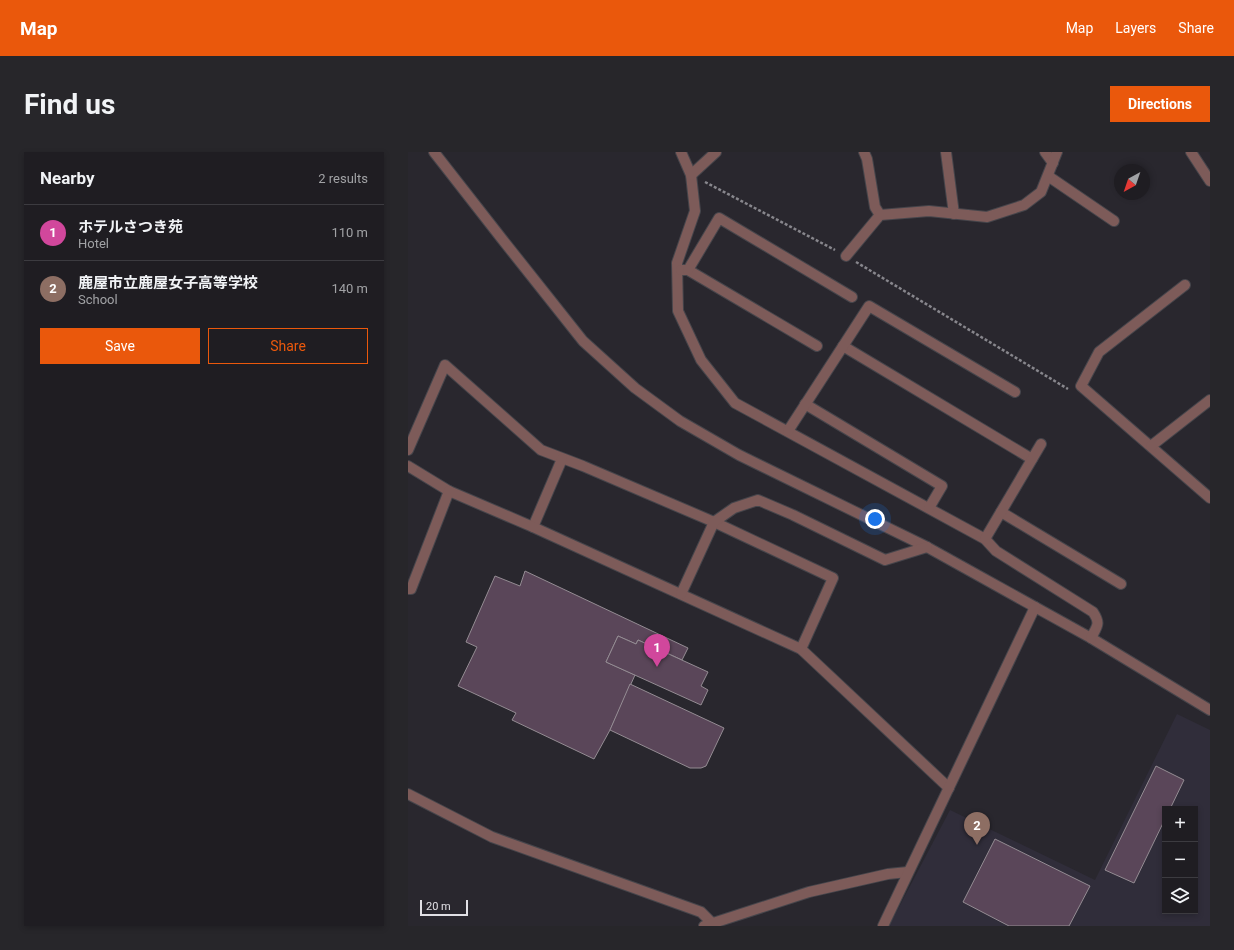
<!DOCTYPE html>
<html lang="en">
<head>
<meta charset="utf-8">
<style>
  :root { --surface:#1f1d22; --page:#27262a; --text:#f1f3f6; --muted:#a1a2a5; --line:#3c3b40; --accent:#ea580c }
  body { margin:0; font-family:Roboto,"Noto Sans JP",sans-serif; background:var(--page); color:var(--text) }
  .controls { position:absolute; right:12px; bottom:12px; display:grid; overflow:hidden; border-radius:0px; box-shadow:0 2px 6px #0003 }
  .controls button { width:36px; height:36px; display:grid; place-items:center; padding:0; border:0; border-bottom:1px solid var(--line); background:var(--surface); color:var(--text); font:20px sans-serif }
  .compass { position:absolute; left:706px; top:12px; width:36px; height:36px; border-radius:50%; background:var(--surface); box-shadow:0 2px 6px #0003; rotate:220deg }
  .scale { position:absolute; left:12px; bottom:10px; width:48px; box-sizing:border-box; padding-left:4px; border:2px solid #e1e0e5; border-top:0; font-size:11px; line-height:14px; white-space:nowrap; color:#e1e0e5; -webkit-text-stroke:3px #29272e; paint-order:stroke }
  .you { position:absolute; left:467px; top:367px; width:14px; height:14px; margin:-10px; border:3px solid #fff; border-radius:50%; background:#1a73e8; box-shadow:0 0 0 6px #1a73e833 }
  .badge { display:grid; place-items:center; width:26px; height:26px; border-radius:50%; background:var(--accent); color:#fff; font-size:13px; font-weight:700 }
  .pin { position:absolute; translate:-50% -33px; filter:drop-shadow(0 1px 2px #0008) }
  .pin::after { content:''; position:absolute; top:21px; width:14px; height:12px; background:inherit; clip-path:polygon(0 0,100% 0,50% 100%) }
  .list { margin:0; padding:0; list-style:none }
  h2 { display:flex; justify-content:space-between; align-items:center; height:52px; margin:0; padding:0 16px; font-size:17px }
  h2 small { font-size:13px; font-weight:400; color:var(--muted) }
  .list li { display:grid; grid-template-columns:26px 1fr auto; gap:12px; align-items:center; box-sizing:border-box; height:56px; padding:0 16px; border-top:1px solid var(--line) }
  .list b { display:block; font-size:15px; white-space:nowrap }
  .list p { margin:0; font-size:13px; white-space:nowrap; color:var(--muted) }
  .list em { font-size:13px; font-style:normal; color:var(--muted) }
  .actions { display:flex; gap:8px; padding:12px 16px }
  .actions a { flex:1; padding:9px 0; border:1px solid var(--accent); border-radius:0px; text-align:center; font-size:14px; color:var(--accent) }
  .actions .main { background:var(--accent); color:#fff }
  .icon { flex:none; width:22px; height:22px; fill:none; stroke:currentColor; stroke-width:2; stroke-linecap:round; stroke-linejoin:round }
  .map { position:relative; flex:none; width:802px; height:774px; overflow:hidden; border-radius:0px }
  header { display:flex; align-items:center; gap:24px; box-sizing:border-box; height:56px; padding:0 20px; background:var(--accent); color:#fff }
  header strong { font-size:19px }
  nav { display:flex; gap:22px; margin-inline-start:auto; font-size:14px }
  .intro { display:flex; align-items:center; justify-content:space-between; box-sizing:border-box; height:96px; padding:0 24px }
  h1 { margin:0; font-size:28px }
  .button { padding:10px 18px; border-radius:0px; background:var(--accent); color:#fff; font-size:14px; font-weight:700 }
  main { display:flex; gap:24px; padding:0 24px }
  aside { flex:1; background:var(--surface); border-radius:0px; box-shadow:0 2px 6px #0003 }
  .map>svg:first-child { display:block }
</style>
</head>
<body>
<header>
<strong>Map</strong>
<nav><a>Map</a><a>Layers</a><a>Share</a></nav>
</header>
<div class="intro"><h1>Find us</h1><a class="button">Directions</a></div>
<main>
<aside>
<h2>Nearby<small>2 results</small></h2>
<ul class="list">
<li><span class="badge" style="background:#d1479c">1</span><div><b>ホテルさつき苑</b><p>Hotel</p></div><em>110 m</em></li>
<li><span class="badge" style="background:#8d6e63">2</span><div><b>鹿屋市立鹿屋女子高等学校</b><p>School</p></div><em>140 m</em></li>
</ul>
<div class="actions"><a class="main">Save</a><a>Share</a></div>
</aside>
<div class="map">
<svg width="802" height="774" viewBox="0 0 802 774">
  <rect width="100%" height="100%" fill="#29272e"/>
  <!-- built -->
  <path fill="#302d3a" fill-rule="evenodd" d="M769,562l33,16v196h-321l61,-116 145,70zM757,657h30v102h-30z"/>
  <!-- building -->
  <g fill="#5a4659" stroke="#948c93">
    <path d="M117,419l163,77 -6,12 -44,-20 -2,4 -18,-8 -12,26 29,13 -25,55 -16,29 -82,-39 4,-7 -58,-27 19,-39 -11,-5 29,-66 25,10z"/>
    <path d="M210,484l18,8 2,-4 70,32 -7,14 7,4 -7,15 -95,-43z"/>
    <path d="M222,532l94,44 -18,38 -5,2h-11l-80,-38z"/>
    <path d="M748,614l28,14 -14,29h-5v10l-31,64 -29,-13z"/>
    <path d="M587,687l95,47 -21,40h-60l-46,-24z"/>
  </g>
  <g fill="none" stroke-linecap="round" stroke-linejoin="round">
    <!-- minor casing -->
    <g stroke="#46454b" stroke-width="12">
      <g id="minor">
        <path d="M26,0l68,87 81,102 52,47 45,33 59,34 188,92 54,30 110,61 119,72"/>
        <path d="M273,0l10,23 4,36 -18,52 1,48 23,49 34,43 250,136 11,12 97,61c8,12 4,14 -2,26"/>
        <path d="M456,0l3,7 8,48 5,8"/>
        <path d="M538,0l8,62"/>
        <path d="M637,0l8,11"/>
        <path d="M783,0l19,29"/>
        <path d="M283,23l25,-23"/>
        <path d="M640,24l66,45"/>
        <path d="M438,104l34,-41 49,-4 58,6 37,-12 17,-13 16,-40"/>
        <path d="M273,118h7l129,76"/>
        <path d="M280,118l31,-52 133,79"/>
        <path d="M777,133l-86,67 -18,34 129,112"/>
        <path d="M435,194l189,113"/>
        <path d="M397,252l137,82 -13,22"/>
        <path d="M380,279l81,-125 146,86"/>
        <path d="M743,294l59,-46"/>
        <path d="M0,298l37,-85 96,85 42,16 131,56 119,56 -32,71"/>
        <path d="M0,314l41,25"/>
        <path d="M593,360l120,72"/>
        <path d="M125,375l29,-68"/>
        <path d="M577,387l56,-95"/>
        <path d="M0,437h3l38,-98 84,36 268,122 148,139"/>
        <path d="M273,442l33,-72 20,-14 24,-8 35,15 92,45 42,-13"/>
        <path d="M0,642l84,43 209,75 11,11"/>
        <path d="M296,774l105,-34 79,-18 20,-2"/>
        <path d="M475,774l152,-319"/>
      </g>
    </g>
    <!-- path -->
    <g stroke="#87868c" stroke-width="2.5" stroke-dasharray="3 2" stroke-linecap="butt">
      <path d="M297,30l130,68"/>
      <path d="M448,110l212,127"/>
    </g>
    <!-- minor -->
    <use href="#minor" stroke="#7d5b59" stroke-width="10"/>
  </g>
</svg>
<div class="controls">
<button>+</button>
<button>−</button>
<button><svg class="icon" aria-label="layers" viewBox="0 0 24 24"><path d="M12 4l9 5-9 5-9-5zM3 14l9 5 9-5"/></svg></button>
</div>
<svg class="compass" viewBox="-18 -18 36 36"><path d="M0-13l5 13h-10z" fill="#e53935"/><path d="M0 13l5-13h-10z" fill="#a1a2a5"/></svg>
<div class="scale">20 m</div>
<div class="you"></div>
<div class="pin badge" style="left:249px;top:515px;background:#d1479c">1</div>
<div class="pin badge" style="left:569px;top:693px;background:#8d6e63">2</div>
</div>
</main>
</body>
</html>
